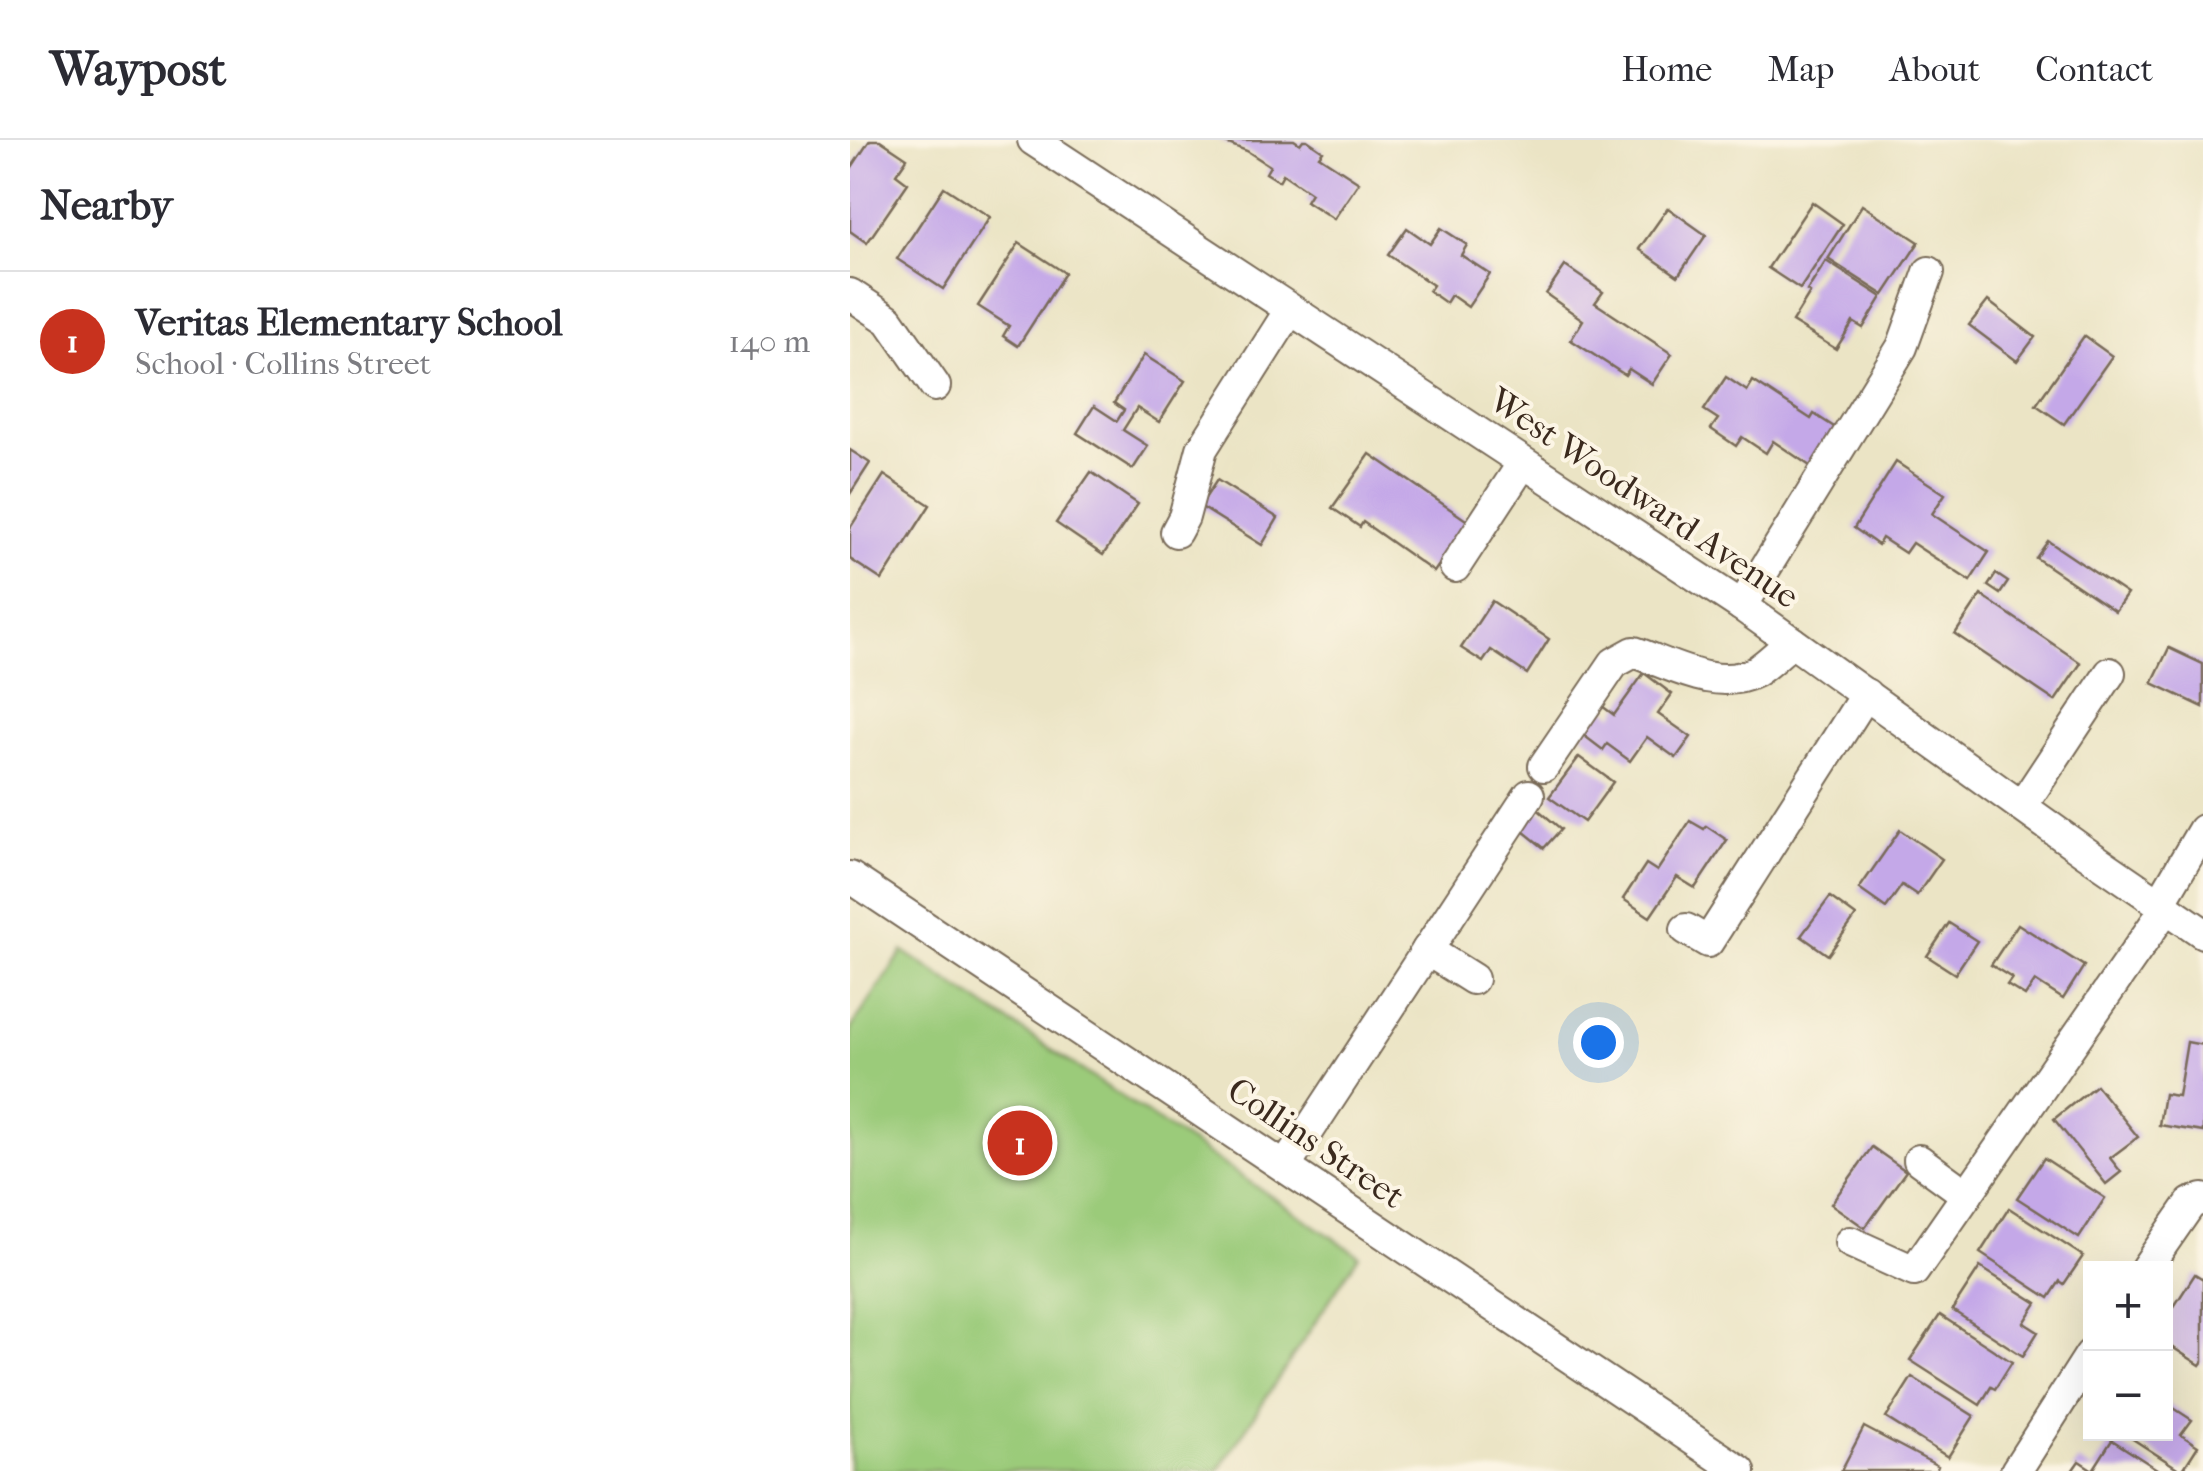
<!DOCTYPE html>
<html lang="en">
<head>
<meta charset="utf-8">
<style>
  :root { --surface:#fff; --page:#f7f7f7; --text:#2b2b33; --muted:#7c7c81; --line:#e1e1e2; --accent:#c8321e }
  body { margin:0; font-family:"IM FELL French Canon",serif; background:var(--page); color:var(--text) }
  .controls { position:absolute; right:30px; bottom:30px; display:grid; overflow:hidden; border-radius:0px; box-shadow:0 10px 40px #0002 }
  .controls button { width:90px; height:90px; display:grid; place-items:center; padding:0; border:0; border-bottom:2px solid var(--line); background:var(--surface); color:var(--text); font:50px sans-serif }
  .you { position:absolute; left:748px; top:902px; width:35px; height:35px; margin:-25px; border:8px solid #fff; border-radius:50%; background:#1a73e8; box-shadow:0 0 0 15px #1a73e833 }
  .badge { display:grid; place-items:center; width:65px; height:65px; border-radius:50%; background:var(--accent); color:#fff; font-size:32px; font-weight:700 }
  .pin { position:absolute; translate:-50% -50%; border:5px solid #fff; box-shadow:0 2px 10px #0006 }
  .list { margin:0; padding:0; list-style:none }
  h2 { display:flex; justify-content:space-between; align-items:center; height:130px; margin:0; padding:0 40px; font-size:42px }
  h2 small { font-size:32px; font-weight:400; color:var(--muted) }
  .list li { display:grid; grid-template-columns:65px 1fr auto; gap:30px; align-items:center; box-sizing:border-box; height:140px; padding:0 40px; border-top:2px solid var(--line) }
  .list b { display:block; font-size:38px; white-space:nowrap }
  .list p { margin:0; font-size:32px; white-space:nowrap; color:var(--muted) }
  .list em { font-size:32px; font-style:normal; color:var(--muted) }
  .map { position:relative; flex:none; width:1353px; height:1331px; overflow:hidden }
  header { display:flex; align-items:center; gap:60px; box-sizing:border-box; height:140px; padding:0 50px; background:var(--surface); border-bottom:2px solid var(--line) }
  header strong { font-size:48px }
  nav { display:flex; gap:55px; margin-inline-start:auto; font-size:35px }
  main { display:flex }
  aside { flex:1; background:var(--surface) }
  .map>svg:first-child { display:block }
</style>
</head>
<body>
<header>
<strong>Waypost</strong>
<nav><a>Home</a><a>Map</a><a>About</a><a>Contact</a></nav>
</header>
<main>
<aside>
<h2>Nearby<small></small></h2>
<ul class="list">
<li><span class="badge">1</span><div><b>Veritas Elementary School</b><p>School · Collins Street</p></div><em>140 m</em></li>
</ul>
</aside>
<div class="map">
<svg width="1353" height="1331" viewBox="0 0 1353 1331">
  <rect width="100%" height="100%" fill="#fcf5e5"/>
  <filter id="ink" filterUnits="userSpaceOnUse"><feTurbulence type="fractalNoise" baseFrequency=".01" numOctaves="2"/><feDisplacementMap in="SourceGraphic" scale="20" xChannelSelector="R" yChannelSelector="G"/><feConvolveMatrix kernelMatrix="1 2 1 2 8 2 1 2 1" color-interpolation-filters="sRGB"/></filter>
  <filter id="wash" filterUnits="userSpaceOnUse"><feTurbulence type="fractalNoise" baseFrequency=".0048" numOctaves="4" result="noise"/><feDisplacementMap in="SourceGraphic" scale="40" xChannelSelector="R" yChannelSelector="G"/><feGaussianBlur stdDeviation="2.25" result="paint"/><feColorMatrix in="noise" values="0 0 0 0 0 0 0 0 0 0 0 0 0 0 0 0 0 1.4 0 .05"/><feComposite in="paint" operator="in"/></filter>
  <g filter="url(#wash)">
    <rect width="100%" height="100%" fill="#ebe4c5"/>
    <!-- green -->
    <path fill="#9bcb7a" stroke="#6b7a4c" stroke-width="2.5" d="M53,811l456,304 -141,216h-368v-441z"/>
    <g id="blocks">
      <!-- building -->
      <g fill="#c4a8e8">
        <path d="M20,0h10l27,18 -11,16 12,9 -41,60 -17,-12v-61z"/>
        <path d="M368,0h76l6,4 3,-4h4l16,11 -4,5 40,26 -25,37 -28,-18 5,-8 -28,-19 -4,7 -13,-8 4,-7 -23,-15z"/>
        <path d="M94,47l46,30 -47,72 -46,-30z"/>
        <path d="M962,62l31,22 -43,65 -32,-21z"/>
        <path d="M1012,65l57,37 -35,53 -56,-36z"/>
        <path d="M818,68l38,27 -28,41 -39,-27z"/>
        <path d="M557,88l23,16 11,-16 26,17 -6,10 29,19 -22,33 -17,-12 -5,8 -17,-12 4,-6 -45,-30z"/>
        <path d="M169,103l46,30 -47,73 -15,-10 6,-10 -31,-20z"/>
        <path d="M976,121l56,36 -19,31 -10,-6 -17,27 -44,-27 18,-29 -3,-2z"/>
        <path d="M715,126l38,26 -8,11 77,51 -20,30 -23,-15 -4,6 -54,-35 12,-20 -37,-26z"/>
        <path d="M1138,161l47,36 -18,24 -48,-36z"/>
        <path d="M1234,196l28,20 -48,68 -28,-19z"/>
        <path d="M294,215l41,26 -26,41 -22,-14 -14,22 25,16 -15,23 -56,-36 17,-27 23,15 7,-11 -10,-7z"/>
        <path d="M876,237l21,14 6,-10 58,38 3,-5 28,18 -26,38 -43,-29 -7,12 -24,-16 -6,9 -25,-17 7,-10 -14,-9z"/>
        <path d="M0,310l20,13 -20,31z"/>
        <path d="M520,314l99,68 -35,50 -71,-50 -3,5 -28,-19z"/>
        <path d="M1046,322l49,32 -13,20 57,38 -19,29 -58,-38 -7,10 -23,-15 -4,7 -24,-17z"/>
        <path d="M241,332l47,32 -35,51 -47,-32z"/>
        <path d="M34,335l46,30 -48,75 -32,-21v-31z"/>
        <path d="M367,340l61,38 -16,27 -62,-39z"/>
        <path d="M1198,401l79,53 -12,17 -79,-53z"/>
        <path d="M1146,434l12,8 -8,12 -12,-8z"/>
        <path d="M1131,455l100,68 -26,38 -100,-67z"/>
        <path d="M642,461l57,38 -22,35 -36,-24 -8,12 -22,-14z"/>
        <path d="M1319,508l34,16v43l-51,-24z"/>
        <path d="M794,533l28,21 -14,20 33,23 -15,21 -29,-21 -17,24 -23,-17 -4,6 -21,-16 20,-28 12,9z"/>
        <path d="M729,617l34,25 -29,40 -35,-25z"/>
        <path d="M685,667l26,22 -17,19 -26,-21z"/>
        <path d="M840,681l14,8 2,-3 21,14 -32,48 -18,-11 -27,40 -27,-18 23,-35 11,7z"/>
        <path d="M1050,690l42,29 -25,36 -15,-10 -16,23 -27,-19z"/>
        <path d="M980,757l26,19 -28,39 -27,-19z"/>
        <path d="M1099,783l28,18 -22,33 -28,-18z"/>
        <path d="M1168,784l66,42 -21,33 -28,-18 -10,15 -18,-11 5,-7 -21,-13z"/>
        <path d="M1337,902l16,3v87l-44,-7 5,-31 14,2z"/>
        <path d="M1246,945l42,52 -28,21 11,14 -15,12 -52,-65z"/>
        <path d="M1022,1007l34,24 -41,57 -34,-24z"/>
        <path d="M1194,1018l61,40 -26,40 -62,-40z"/>
        <path d="M1159,1068l74,48 -19,28 -4,-3 -11,17 -69,-45z"/>
        <path d="M1130,1127l57,36 -13,20 14,9 -15,24 -71,-46z"/>
        <path d="M1345,1134l8,5v82l-3,4 -34,-22v-24z"/>
        <path d="M1090,1175l72,47 -17,27 -4,-2 -11,18 -70,-45z"/>
        <path d="M1062,1237l62,39 -26,41 -62,-39z"/>
        <path d="M1316,1263l26,17 -11,15 17,11 -16,25 -57,-37h41z"/>
        <path d="M1014,1287l74,39 -2,5h-95z"/>
        <path d="M1262,1300l48,31h-88l7,-10 14,9z"/>
      </g>
    </g>
  </g>
  <g filter="url(#ink)">
    <use href="#blocks" fill-opacity="0" stroke="#796b58" stroke-width="2.5"/>
    <g fill="none" stroke-linecap="round" stroke-linejoin="round">
      <!-- minor casing -->
      <g stroke="#796b58" stroke-width="34">
        <g id="minor">
          <path d="M183,0l709,466 343,246 118,81"/>
          <path d="M0,154l39,26 46,66"/>
          <path d="M326,392l8,-15 18,-68 88,-139"/>
          <path d="M605,427l68,-104"/>
          <path d="M892,466l160,-259 27,-75"/>
          <path d="M694,626l70,-103 20,-11c36,12 83,40 121,20 13,-8 25,-21 37,-30"/>
          <path d="M1172,666l88,-133"/>
          <path d="M0,737l890,594"/>
          <path d="M1310,763l43,-73"/>
          <path d="M836,789l22,13 158,-248"/>
          <path d="M577,810l46,29"/>
          <path d="M1069,1020l48,35"/>
          <path d="M435,1027l244,-372"/>
          <path d="M1000,1102l64,29 252,-363"/>
          <path d="M1296,1128l45,-65 12,-4"/>
          <path d="M1166,1331l74,-116"/>
        </g>
      </g>
      <!-- minor -->
      <use href="#minor" stroke="#fff" stroke-width="30"/>
    </g>
  </g>
  <g text-anchor="middle" dominant-baseline="central" stroke-width="8" stroke-linejoin="round" paint-order="stroke">
    <!-- street labels -->
    <g font-size="35" fill="#3b2a1e" stroke="#fcf5e5">
      <text transform="translate(794 358) rotate(34)">West Woodward Avenue</text>
      <text transform="translate(466 1003) rotate(34)">Collins Street</text>
    </g>
  </g>
</svg>
<div class="controls">
<button>+</button>
<button>−</button>
</div>
<div class="you"></div>
<div class="pin badge" style="left:170px;top:1003px">1</div>
</div>
</main>
</body>
</html>
